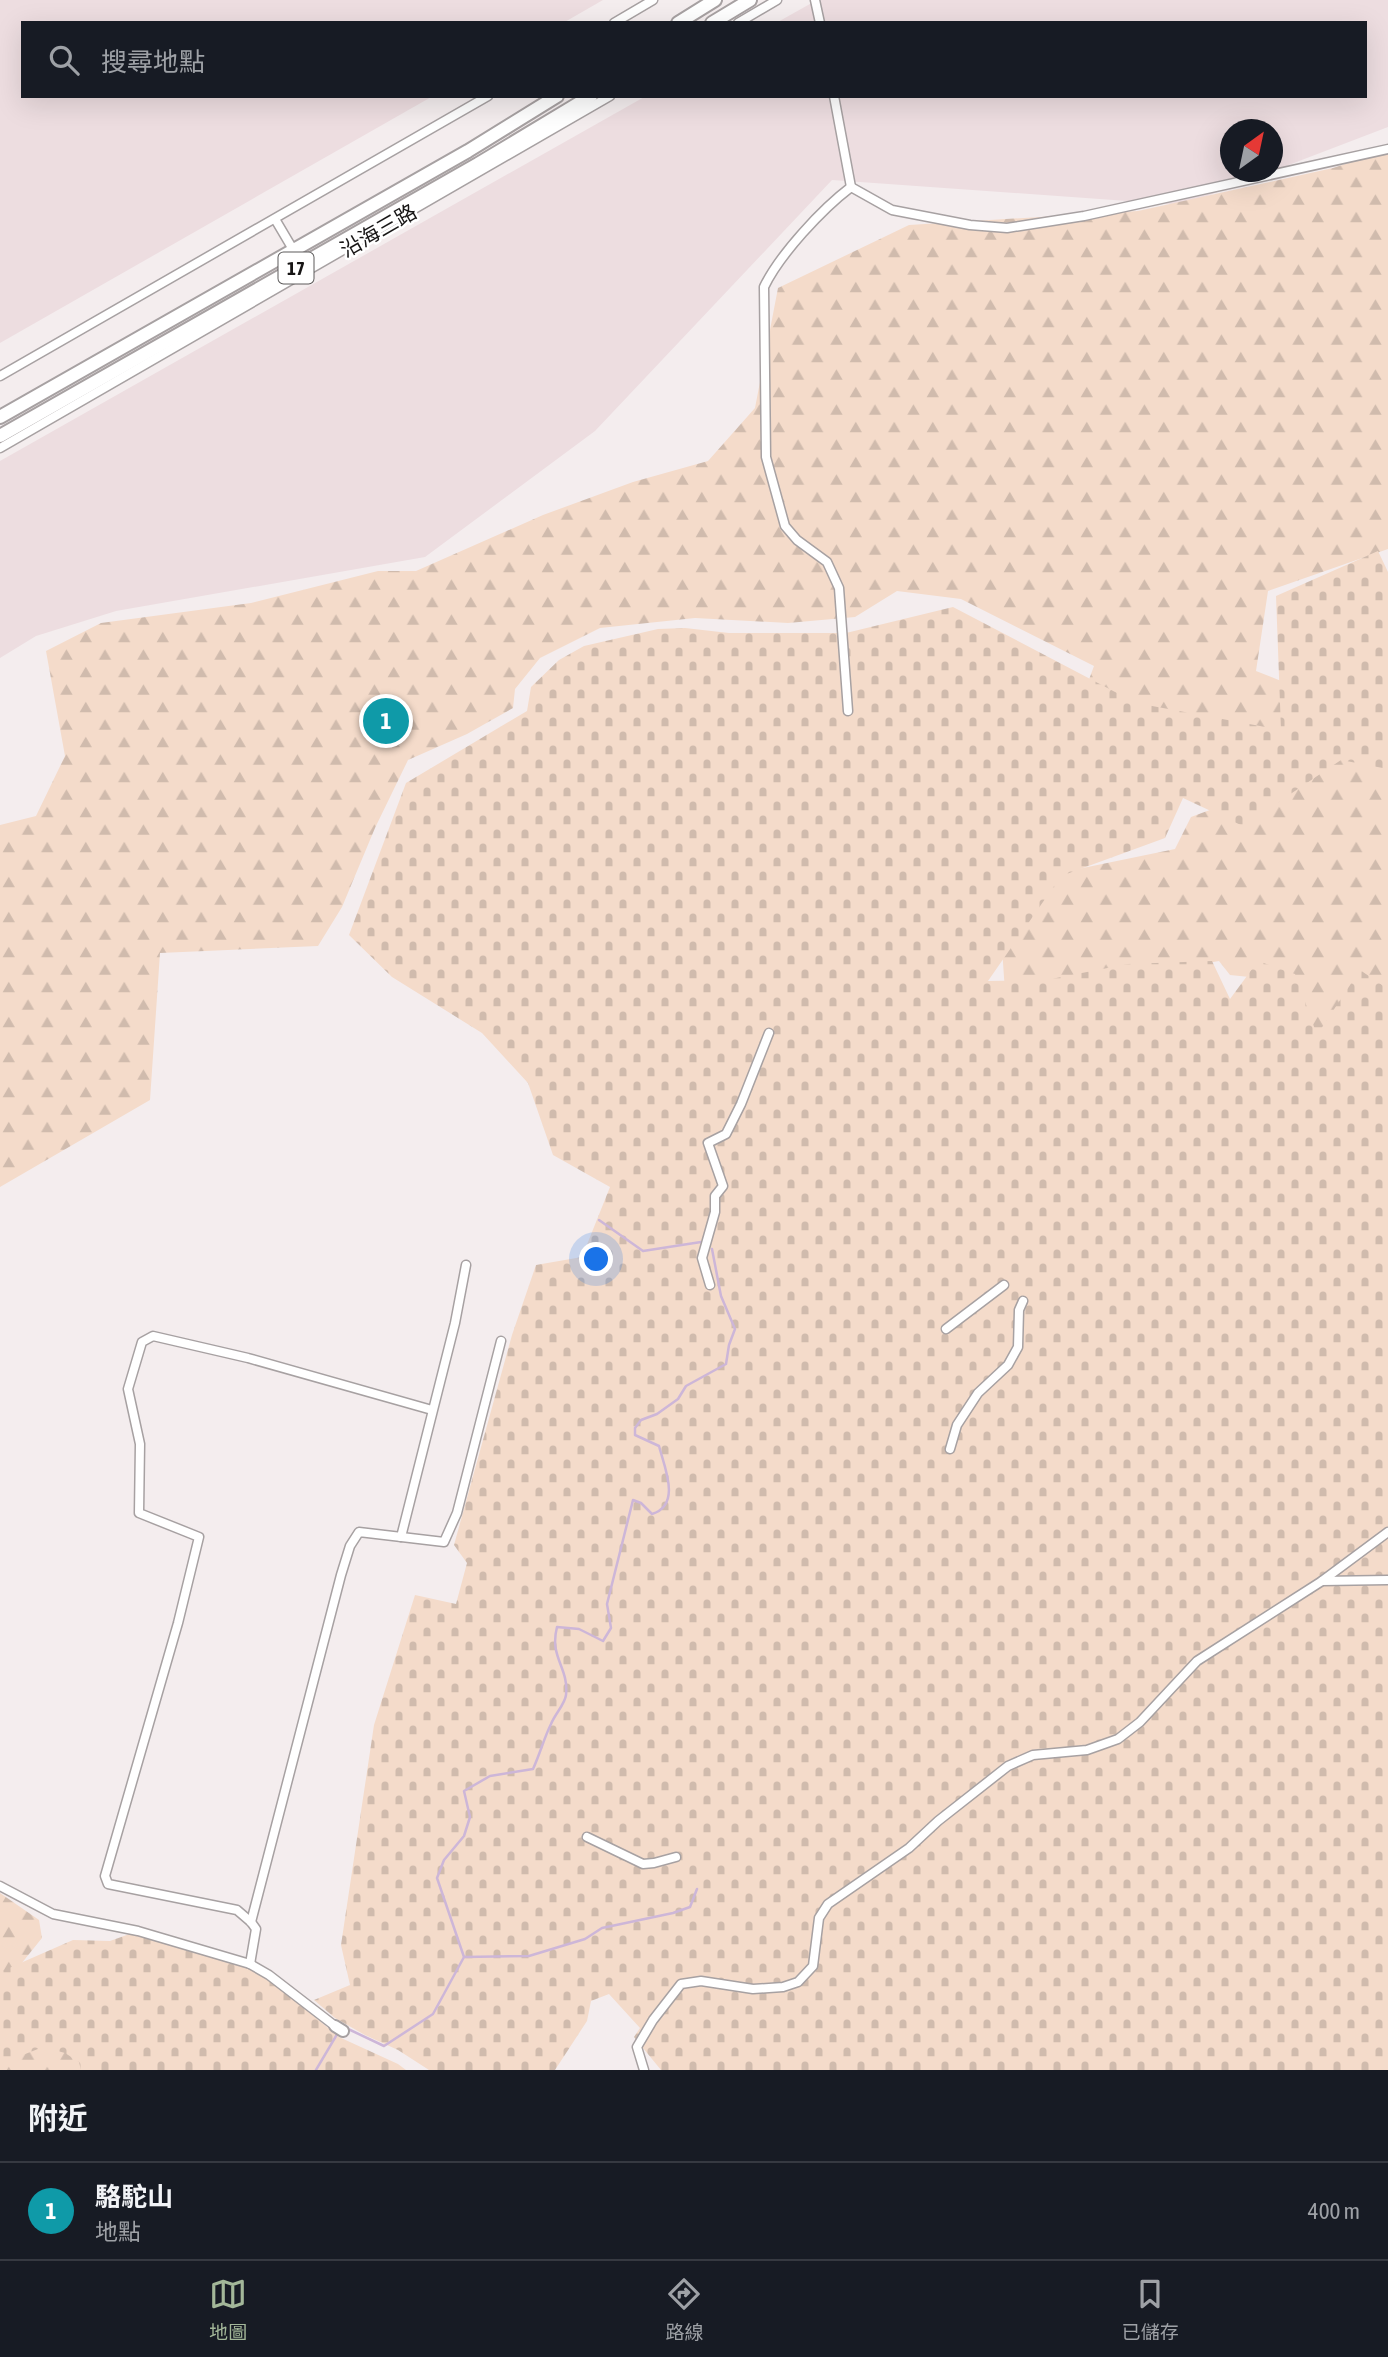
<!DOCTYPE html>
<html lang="zh-TW">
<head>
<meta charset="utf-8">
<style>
  :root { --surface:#171b24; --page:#20242c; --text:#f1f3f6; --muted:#9ea1a6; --line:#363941; --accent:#a3b799 }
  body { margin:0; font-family:"Asap Condensed","Noto Sans TC",sans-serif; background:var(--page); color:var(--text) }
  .compass { position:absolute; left:1220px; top:119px; width:63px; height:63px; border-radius:50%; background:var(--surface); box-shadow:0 7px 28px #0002; rotate:33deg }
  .you { position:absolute; left:597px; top:1260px; width:24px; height:24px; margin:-18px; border:5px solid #fff; border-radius:50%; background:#1a73e8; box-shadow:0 0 0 10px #1a73e833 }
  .badge { display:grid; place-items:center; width:46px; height:46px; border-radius:50%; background:var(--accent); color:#fff; font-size:23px; font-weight:700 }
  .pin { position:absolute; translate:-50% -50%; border:4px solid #fff; box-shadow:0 2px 7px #0006 }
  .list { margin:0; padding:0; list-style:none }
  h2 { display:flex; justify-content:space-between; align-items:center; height:91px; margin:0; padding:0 28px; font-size:30px }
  h2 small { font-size:23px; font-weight:400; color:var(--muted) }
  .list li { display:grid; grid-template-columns:46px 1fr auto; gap:21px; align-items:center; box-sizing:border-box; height:98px; padding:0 28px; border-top:2px solid var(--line) }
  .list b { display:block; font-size:26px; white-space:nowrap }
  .list p { margin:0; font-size:23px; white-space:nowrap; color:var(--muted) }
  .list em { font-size:23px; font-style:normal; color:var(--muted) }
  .icon { flex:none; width:38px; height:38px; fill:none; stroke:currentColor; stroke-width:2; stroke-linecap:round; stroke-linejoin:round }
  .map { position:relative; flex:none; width:1388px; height:2070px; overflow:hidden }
  .search { position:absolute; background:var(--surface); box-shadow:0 7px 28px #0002; left:21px; right:21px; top:21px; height:77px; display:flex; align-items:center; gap:18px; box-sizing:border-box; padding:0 24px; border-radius:0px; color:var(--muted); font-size:26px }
  .sheet { height:189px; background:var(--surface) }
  nav { display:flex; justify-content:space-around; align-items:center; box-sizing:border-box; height:98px; border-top:2px solid var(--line); background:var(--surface); font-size:19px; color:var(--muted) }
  nav a { display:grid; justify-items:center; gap:4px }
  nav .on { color:var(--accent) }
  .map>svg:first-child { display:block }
</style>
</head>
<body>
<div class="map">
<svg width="1388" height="2070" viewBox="0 0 1388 2070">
  <defs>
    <pattern id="forest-firs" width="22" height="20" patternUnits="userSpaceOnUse" patternTransform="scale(1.75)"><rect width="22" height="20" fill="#f4dbca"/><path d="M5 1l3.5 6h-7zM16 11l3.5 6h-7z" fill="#d0bbad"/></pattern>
    <pattern id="cemetery-stones" width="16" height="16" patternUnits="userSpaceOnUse" patternTransform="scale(1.75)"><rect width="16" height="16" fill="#f4dbca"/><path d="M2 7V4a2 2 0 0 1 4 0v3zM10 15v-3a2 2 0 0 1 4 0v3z" fill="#d0bbad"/></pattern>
  </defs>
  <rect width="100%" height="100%" fill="#f4edee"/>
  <!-- built -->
  <g fill="#eddde0">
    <path d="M0,0h603l-40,23h-540v73h410l-433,247z"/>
    <path d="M817,0h571v127l-115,44 -1,-41h-42v42h41l-88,33 -351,-25 -237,251 -170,126 -309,54 -80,25 -36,22v-197l646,-365h719v-73h-589z"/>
  </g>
  <!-- forest -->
  <g fill="url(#forest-firs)">
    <path d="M1388,150v399l-120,42 -12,80 63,25 -16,34 -255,60 46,-124 -133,-67 -64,-8 -42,26 -67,6 -93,-5 -95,10 -60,30 -25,31 -2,19 -46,26 -59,26 -33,68 -33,79 -24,39 -158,7 -10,147 -150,87v-362l36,-9 29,-60 -19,-105 55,-28 150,-20 127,-32h38l127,-56 90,-33 75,-21 47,-53 23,-120 131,-63 229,-14 195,-43z"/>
    <path d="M1341,741l47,7v246l-72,54 -47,-69 -39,-4 -11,-14 -141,24 -73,7 -4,-59 9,-50 165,-34 16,-32 78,-29z"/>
    <path d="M0,1893l39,27 3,18 -42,52z"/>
    <path d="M18,2012l99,58h-117v-34z"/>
  </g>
  <!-- cemetery -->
  <g fill="url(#cemetery-stones)">
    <path d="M1378,551l10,21v197l-47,-9 -98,66 -60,-28 -18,40 -104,38 -73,105 58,-1 82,-16 84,-3 18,38 28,-38 37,13 22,61 43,-65 28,19v1081h-727l-27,-33 6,-9 -31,-34 -18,7 -4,20 -32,49h-126l-31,-20 -33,-15 -30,-17 -21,-18 36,-15 -9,-40 33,-220 41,-130 41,9 11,-41 -13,-18 58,-210 24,-70 46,-8 28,-70 -57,-32 -25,-72 -46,-50 -90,-56 -43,-42 57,-152 121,-72 4,-24 28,-27 25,-14 74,-17 27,-1 44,5h117l107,-26 183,96 145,27 -5,-134z"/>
    <path d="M138,1931l125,40 23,22 53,44 59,27 8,6h-325l-2,-8 -14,-9 -22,-6 -43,17v-92l73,-32 37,1z"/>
  </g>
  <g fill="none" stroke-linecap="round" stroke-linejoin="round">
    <!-- stream -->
    <g stroke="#cdb6d8" stroke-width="2.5">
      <path d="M599,1220l44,31 58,-9"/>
      <path d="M464,1957l65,-1 56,-17 17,-11 71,-15 17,-6 7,-18"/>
      <path d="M346,2028l38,18 49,-32 31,-57 -27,-79 7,-18 20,-24 6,-19 -6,-26 26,-15 43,-7c7,-15 11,-31 18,-45 4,-10 14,-20 15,-29 3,-28 -17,-37 -9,-68l22,2 24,12 8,-13 -4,-24 26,-104 8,3 11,11c30,-9 12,-48 7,-68l-24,-11v-7l6,-8 16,-6 21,-15 8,-13 40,-22 3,-19 6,-16 -14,-33 -9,-47"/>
      <path d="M316,2070l23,-39"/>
    </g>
    <!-- street casing -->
    <g stroke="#a7a1a2" stroke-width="11">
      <g id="street">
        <path d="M815,0l5,23"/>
        <path d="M614,23l39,-23"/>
        <path d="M738,23l39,-23"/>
        <path d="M834,96l17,91"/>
        <path d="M275,219l29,49"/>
        <path d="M0,376l488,-280"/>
        <path d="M0,448l610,-352"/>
        <path d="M848,711l-9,-123 -12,-26 -30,-22 -12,-14 -19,-69 -2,-170c16,-33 58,-78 87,-100l41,23 78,15 37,3 77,-12 304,-67"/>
        <path d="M710,1285l-8,-27 13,-46v-16l8,-10 -15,-43 18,-9 15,-30 28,-71"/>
        <path d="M946,1329l58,-44"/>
        <path d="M950,1449l7,-24 21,-32 30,-28 10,-18 1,-37 4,-9"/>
        <path d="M401,1537l54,-214 11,-58"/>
        <path d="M1322,1581l66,-49"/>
        <path d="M587,1837l56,27 11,-1 22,-6"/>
        <path d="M0,1886l53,28 85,17 112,33 19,11 66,51"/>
        <path d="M251,1922l90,-347 9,-29 9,-14 85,10 13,-29 44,-172"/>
        <path d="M250,1964l6,-35 -5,-7 -14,-12 -129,-26 -3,-8 73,-253 21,-86 -60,-24 1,-69 -12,-55 14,-47 11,-6 95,22 184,52"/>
        <path d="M644,2070l-7,-23 16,-27 28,-36 20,-3 52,8 30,-2 15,-5 15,-16 6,-48 9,-14 81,-56 29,-27 70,-55 25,-11 54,-5 31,-11 22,-17 57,-61 125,-80 66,-1"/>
      </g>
    </g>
    <!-- secondary casing -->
    <g stroke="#a7a1a2" stroke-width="14">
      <path id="secondary" d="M335,2026l8,5"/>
    </g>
    <!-- primary casing -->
    <g stroke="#a7a1a2" stroke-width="16">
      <g id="primary">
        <path d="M678,23l37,-23"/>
        <path d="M712,23l38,-23"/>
        <path d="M0,417l468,-266 89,-55"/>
        <path d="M0,436l478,-272 113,-68"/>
      </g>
    </g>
    <!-- street -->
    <use href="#street" stroke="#fff" stroke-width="8"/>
    <!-- secondary -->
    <use href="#secondary" stroke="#fff" stroke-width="10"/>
    <!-- primary -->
    <use href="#primary" stroke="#fff" stroke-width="12"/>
  </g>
  <g text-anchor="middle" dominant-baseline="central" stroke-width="5" stroke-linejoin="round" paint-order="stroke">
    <!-- shield labels -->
    <rect fill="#fff" stroke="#5d5b5b" stroke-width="2" x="278.5" y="252.5" width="35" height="31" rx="5"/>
    <g font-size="19" font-weight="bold" fill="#171515">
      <text x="296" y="268">17</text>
    </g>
    <!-- street labels -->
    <g font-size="21" fill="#171515" stroke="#fff">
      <text transform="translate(378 230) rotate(-30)">沿海三路</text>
    </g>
  </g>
</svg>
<svg class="compass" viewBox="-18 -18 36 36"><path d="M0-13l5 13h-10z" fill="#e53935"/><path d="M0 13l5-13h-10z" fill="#9ea1a6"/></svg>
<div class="you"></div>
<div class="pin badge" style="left:386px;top:721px;background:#0f9aa8">1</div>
<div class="search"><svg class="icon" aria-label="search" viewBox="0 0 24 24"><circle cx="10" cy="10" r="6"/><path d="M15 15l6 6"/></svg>搜尋地點</div>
</div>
<section class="sheet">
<h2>附近<small></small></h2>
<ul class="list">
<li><span class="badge" style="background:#0f9aa8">1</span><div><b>駱駝山</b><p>地點</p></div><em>400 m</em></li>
</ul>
</section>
<nav>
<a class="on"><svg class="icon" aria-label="map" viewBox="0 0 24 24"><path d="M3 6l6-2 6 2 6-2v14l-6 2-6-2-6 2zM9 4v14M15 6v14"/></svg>地圖</a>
<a><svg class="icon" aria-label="directions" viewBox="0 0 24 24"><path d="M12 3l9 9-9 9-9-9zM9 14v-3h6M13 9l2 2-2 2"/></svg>路線</a>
<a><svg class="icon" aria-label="saved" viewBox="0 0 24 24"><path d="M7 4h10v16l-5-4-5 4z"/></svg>已儲存</a>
</nav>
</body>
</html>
